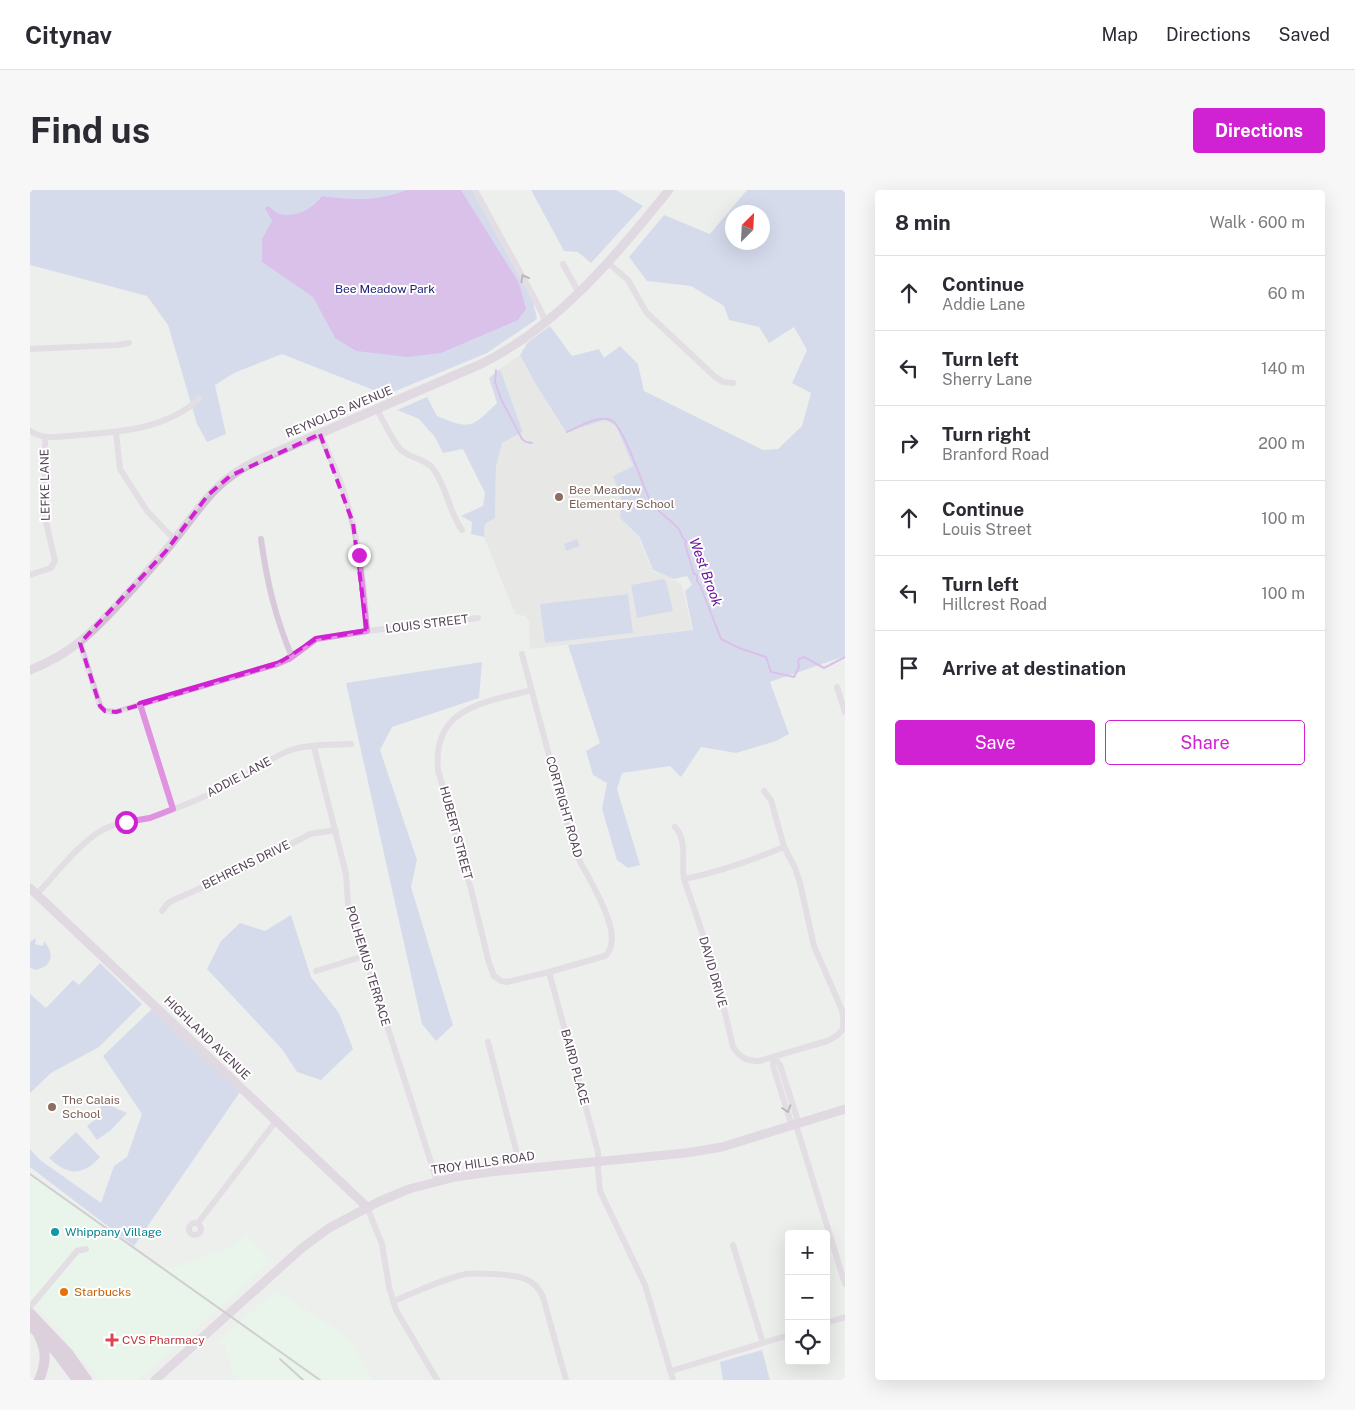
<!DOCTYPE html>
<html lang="en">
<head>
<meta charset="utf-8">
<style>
  :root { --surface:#fff; --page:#f7f7f7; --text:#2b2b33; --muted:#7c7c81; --line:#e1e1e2; --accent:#d022d2 }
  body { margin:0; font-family:"Public Sans",sans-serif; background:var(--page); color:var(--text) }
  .controls { position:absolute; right:15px; bottom:15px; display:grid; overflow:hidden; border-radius:5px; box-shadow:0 5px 20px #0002 }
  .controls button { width:45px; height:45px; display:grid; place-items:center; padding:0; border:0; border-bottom:1px solid var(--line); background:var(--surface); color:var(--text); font:25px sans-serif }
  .compass { position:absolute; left:695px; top:15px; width:45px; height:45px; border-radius:50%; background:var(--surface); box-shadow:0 5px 20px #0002; rotate:24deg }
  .stop { position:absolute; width:15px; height:15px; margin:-11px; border:4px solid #d022d2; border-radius:50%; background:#fff }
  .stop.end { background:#d022d2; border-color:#fff; box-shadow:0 1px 5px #0008 }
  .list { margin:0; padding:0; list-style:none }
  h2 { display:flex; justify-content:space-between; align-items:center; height:65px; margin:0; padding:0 20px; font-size:21px }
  h2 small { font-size:16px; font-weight:400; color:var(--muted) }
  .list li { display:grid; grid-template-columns:32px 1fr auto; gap:15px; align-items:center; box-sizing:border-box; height:75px; padding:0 20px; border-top:1px solid var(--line) }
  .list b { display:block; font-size:19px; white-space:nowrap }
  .list p { margin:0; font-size:16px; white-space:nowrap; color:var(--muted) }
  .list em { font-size:16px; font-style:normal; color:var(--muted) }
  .actions { display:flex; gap:10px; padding:15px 20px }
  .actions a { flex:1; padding:11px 0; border:1px solid var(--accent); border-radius:5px; text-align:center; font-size:18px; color:var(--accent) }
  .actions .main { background:var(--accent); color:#fff }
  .icon { flex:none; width:28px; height:28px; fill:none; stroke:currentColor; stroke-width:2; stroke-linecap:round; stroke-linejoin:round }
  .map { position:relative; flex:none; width:815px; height:1190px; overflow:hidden; border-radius:5px }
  header { display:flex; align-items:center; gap:30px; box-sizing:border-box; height:70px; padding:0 25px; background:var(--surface); border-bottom:1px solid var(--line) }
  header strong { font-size:24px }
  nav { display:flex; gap:28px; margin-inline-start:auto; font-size:18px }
  .intro { display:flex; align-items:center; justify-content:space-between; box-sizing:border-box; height:120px; padding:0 30px }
  h1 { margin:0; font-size:35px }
  .button { padding:12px 22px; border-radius:5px; background:var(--accent); color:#fff; font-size:18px; font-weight:700 }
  main { display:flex; gap:30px; padding:0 30px }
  aside { flex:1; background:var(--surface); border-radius:5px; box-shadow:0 5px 20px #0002 }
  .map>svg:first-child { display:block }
</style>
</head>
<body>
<header>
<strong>Citynav</strong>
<nav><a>Map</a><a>Directions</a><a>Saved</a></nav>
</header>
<div class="intro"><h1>Find us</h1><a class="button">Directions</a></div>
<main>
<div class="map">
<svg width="815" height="1190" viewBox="0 0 815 1190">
  <rect width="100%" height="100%" fill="#edefec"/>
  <!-- commercial -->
  <g fill="#e4fae7">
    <path d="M0,985l120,86 22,7 59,-21 15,-13 25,27 -97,88 -36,31h-39l-69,-84z"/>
    <path d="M246,1100l72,47 25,43h-138l-10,-34 -8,-4z"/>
  </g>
  <!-- education -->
  <path fill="#dfe0dd" d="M490,165l15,28 62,39 8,-2 11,6 17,40 -20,10 40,96 15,4 14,9 10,45 -162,19 -1,-28 -4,-5 -10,-2 -31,-77 1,-13 10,-6 1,-51 6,-24 21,-11 -23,-63z"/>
  <!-- green -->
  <g fill="#bbc4eb" fill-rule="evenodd">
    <path d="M0,0h443l60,111 4,18 -50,34 -101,42 -104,-41 -48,19 -19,12 11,49 -19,8 -10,-18 -29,-99 -21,-29 -117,-31z"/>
    <path d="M501,0h85l27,16 -52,57 -13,-11 -14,-1z"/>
    <path d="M717,0h98v466l-75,26 19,52 -13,7 -40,12 -35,-6 -20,30 -11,-11 -48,7 -5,16 23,76 -12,3 -11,-8 -15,-51 5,-26 -14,-8 -7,-24 14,-8 -32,-98 125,-15 -8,-39 7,-6 -5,-9 -13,3 -21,-9 -14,-34 -19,-18 1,-20 -8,-22 20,-10 -17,-40 -11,-6 -39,12 -31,-49 -15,-28 8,-13 22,-16 22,30 27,-7 5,9 16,-12 18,18 6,27 119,59 15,-1 24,-23 9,-33 -19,-10 15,-33 -13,-23 -25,16 -10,-16 -30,-7 -5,-14 -33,-20 -44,-5 -18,-24 35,-42 46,19zM702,22h30v30h-30z"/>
    <path d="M470,179l23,63 -21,11 -6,24 -1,51 -10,6 -1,13 -13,-3 1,-12 -11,-6 22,-10 2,-13 -22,-44 -20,4 -8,-16 -16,-18 -22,-9 30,-13 10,19c34,14 34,12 60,-13l-8,-25z"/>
    <path d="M547,349l3,7 -14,5 -2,-7z"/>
    <path d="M633,389l3,2 7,30 -36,7 -6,-33z"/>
    <path d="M598,404l5,39 -88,10 -5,-39z"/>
    <path d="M452,472l-3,36 -87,29 -12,23 37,110 -6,27 42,138 -17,16 -14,-17 -76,-341z"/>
    <path d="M261,725l20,62 28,36 14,36 -32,31 -24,-8 -15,-23 -75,-80 14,-28 19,-18 25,8z"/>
    <path d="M6,748l-1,6 8,2 1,-5c7,9 10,16 2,25l-10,4 -6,-2v-26z"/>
    <path d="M70,773l42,41 -43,43 -48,26 -21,20v-99l16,14 27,-28 6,5z"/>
    <path d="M125,816l87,83 -108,157 -104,-79v-18l10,11 61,43 13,-37 13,-9 15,-43 -39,-58z"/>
    <path d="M74,913l23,10 -16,17 -14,10 -10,-14 14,-11 -2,-7z"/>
    <path d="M46,942l24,25c-18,20 -33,18 -51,1z"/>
    <path d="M732,1160l8,30h-47l-3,-18z"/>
  </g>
  <!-- water -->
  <path fill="#c48ae6" d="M377,0h54l58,93 7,26 -8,11 -77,33 -34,4 -51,-6 -21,-13 -22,-41 -51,-35v-23l10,-18 -7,-13 4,-2c14,18 42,6 53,-10 33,4 52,6 85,-6z"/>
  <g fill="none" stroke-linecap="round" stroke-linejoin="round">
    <!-- stream -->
    <g stroke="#c48ae6" stroke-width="2">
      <path d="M466,180l-1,12 6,17 21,40 4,3 6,1"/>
      <path d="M537,242c12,-5 30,-17 44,-12 12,5 31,64 38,78 6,13 20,20 29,30 4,5 3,10 8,13l-1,3 9,30 3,1v6l3,4 21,54 18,9 27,9 5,15 23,5 5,-10 -1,-5 1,-3 5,-2 20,11 21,-11"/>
    </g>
    <!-- street -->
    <g stroke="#d7c9d9" stroke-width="6">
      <path d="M445,0l61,111 10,21"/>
      <path d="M577,72l21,18 18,32 68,64 9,6 10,1"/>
      <path d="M533,74l16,29"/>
      <path d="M0,159l87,-4 12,-2"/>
      <path d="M347,220c7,11 15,31 24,40 10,9 26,9 33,20 13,18 15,42 28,60"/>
      <path d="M0,241c15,10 32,5 49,4 42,-3 87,-6 120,-36"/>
      <path d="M86,242l4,37 27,42 28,29"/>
      <path d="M290,244c9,22 21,44 27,68 12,41 18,86 20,129"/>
      <path d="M231,349c6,43 14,78 31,118"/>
      <path d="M0,385l21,-7 4,-7 -10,-44v-80"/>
      <path d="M50,453l20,63 5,5 11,1 161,-48 15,-7 24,-18 51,-8 111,-13"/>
      <path d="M492,464l52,195c9,23 55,86 31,107l-56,16 -42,10 -6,-1 -7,-5 -5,-13 -18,-74 -33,-119c-6,-63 46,-67 93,-80"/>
      <path d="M807,497l8,25"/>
      <path d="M110,514l33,105"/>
      <path d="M284,557l32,127 2,30 89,277"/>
      <path d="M645,637c13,14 6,35 9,52l31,91 18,77c6,10 14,15 26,14l68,-20c18,-8 18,-13 15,-31l-28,-64 -14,-63 -5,-15 -11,-21"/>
      <path d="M654,689c36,-7 66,-18 100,-32l-13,-47 -7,-9"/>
      <path d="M7,704c18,-19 40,-48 62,-62 19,-12 42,-10 62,-18 24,-9 50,-19 73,-32 19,-10 36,-25 57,-32 18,-6 41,-5 60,-6"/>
      <path d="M132,721l6,-8 8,-4 68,-30 66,-35 26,-4"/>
      <path d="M286,781l48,-15"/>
      <path d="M519,782l49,180v17l2,22 45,94 28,95"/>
      <path d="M458,852l33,127"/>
      <path d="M744,867l6,8 17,53 -1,7 49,159"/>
      <path d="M744,867l-1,9 17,54 6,5"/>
      <path d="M337,1017l15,37 7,43 7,23 41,70"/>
      <circle cx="165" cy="1039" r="6"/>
      <path d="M168,1033l78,-102"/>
      <path d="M703,1055l30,98"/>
      <path d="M363,1111c21,-8 52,-23 73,-27 9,-1 19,0 28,0 20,2 40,1 49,23l23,83"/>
      <path d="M0,1117l47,-56 9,-2"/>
      <path d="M796,1133l19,-6"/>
      <path d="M641,1181l118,-36"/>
    </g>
    <!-- secondary -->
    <g stroke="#d3bfd4" stroke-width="9">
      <path d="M0,480c47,-18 70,-46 103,-82 14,-16 29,-32 42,-49 28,-35 39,-57 81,-78l225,-97c78,-38 134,-108 188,-174"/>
      <path d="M0,698l337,319"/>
      <path d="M125,1190l147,-132 27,-20 49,-26 31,-13 46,-12 35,-5 196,-19 36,-6 123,-38"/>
    </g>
    <!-- primary -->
    <g stroke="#c7acca" stroke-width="10">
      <path d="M0,1123l38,40 19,27"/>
      <path d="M0,1135l27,28 20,27"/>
      <path d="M9,1190c7,-16 8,-28 0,-44"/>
    </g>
    <!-- rail -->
    <g stroke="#aea6ae" stroke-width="2">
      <path d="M0,984l290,206"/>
      <path d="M250,1169l23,21"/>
    </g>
  </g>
  <!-- one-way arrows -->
  <defs><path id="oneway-chevron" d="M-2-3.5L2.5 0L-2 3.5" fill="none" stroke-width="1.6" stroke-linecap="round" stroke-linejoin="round" transform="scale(1.25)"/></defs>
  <g stroke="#837385">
    <use href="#oneway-chevron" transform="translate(494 88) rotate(-119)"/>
    <use href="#oneway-chevron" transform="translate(757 919) rotate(72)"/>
  </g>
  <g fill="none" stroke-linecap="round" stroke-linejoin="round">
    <!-- route -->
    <path stroke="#d022d2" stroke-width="6" d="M96,632l24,-4 23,-9 -33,-105 137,-40 12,-5 27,-20 51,-8 -8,-76"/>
  </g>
  <!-- marked area -->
  <path d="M0 0H815V1190H0ZM290,244l33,89 14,108 -51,8 -39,25 -161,48 -11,-1 -5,-5 -20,-63 86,-92 42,-56 22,-19z" fill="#edefec" fill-opacity=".55" fill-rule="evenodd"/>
  <path fill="none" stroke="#d022d2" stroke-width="4" stroke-dasharray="10 6" stroke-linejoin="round" d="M290,244l33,89 14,108 -51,8 -39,25 -161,48 -11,-1 -5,-5 -20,-63 86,-92 42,-56 22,-19z"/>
  <!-- markers -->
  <g fill="#8d6e63" stroke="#fff" stroke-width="2">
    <circle cx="529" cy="307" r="5"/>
    <circle cx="22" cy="917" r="5"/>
  </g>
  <circle fill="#0f9aa8" stroke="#fff" stroke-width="2" cx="25" cy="1042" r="5"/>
  <circle fill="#e8710a" stroke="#fff" stroke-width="2" cx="34" cy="1102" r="5"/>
  <path fill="#e0444e" stroke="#fff" stroke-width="2" d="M79.5 1142.5h5v5h5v5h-5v5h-5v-5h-5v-5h5z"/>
  <g text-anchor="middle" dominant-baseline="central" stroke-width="4" stroke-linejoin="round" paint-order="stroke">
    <!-- park labels -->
    <g font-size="12" fill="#1b2274" stroke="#fff">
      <text x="355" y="99">Bee Meadow Park</text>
    </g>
    <!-- street labels -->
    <g font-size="12" fill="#564558" stroke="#fff">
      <text transform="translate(309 222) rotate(-23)">REYNOLDS AVENUE</text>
      <text transform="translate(15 295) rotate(-91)">LEFKE LANE</text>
      <text transform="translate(397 434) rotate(-7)">LOUIS STREET</text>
      <text transform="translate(209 587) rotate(-28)">ADDIE LANE</text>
      <text transform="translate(534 617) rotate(74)">CORTRIGHT ROAD</text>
      <text transform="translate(426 643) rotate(75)">HUBERT STREET</text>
      <text transform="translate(216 675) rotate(-26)">BEHRENS DRIVE</text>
      <text transform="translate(338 776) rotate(73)">POLHEMUS TERRACE</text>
      <text transform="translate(683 782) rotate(74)">DAVID DRIVE</text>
      <text transform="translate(177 848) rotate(44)">HIGHLAND AVENUE</text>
      <text transform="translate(545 877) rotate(75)">BAIRD PLACE</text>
      <text transform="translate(453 973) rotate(-8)">TROY HILLS ROAD</text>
    </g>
    <!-- education labels -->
    <g font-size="12" fill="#785e54" stroke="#fff" text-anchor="start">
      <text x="539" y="300">Bee Meadow<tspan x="539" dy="14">Elementary School</tspan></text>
      <text x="32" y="910">The Calais<tspan x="32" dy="14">School</tspan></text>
    </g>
    <!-- culture labels -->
    <g font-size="12" fill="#0d838f" stroke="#fff" text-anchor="start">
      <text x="35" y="1042">Whippany Village</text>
    </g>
    <!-- food labels -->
    <g font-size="12" fill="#c56008" stroke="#fff" text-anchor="start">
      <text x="44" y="1102">Starbucks</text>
    </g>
    <!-- health labels -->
    <g font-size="12" fill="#be3a42" stroke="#fff" text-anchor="start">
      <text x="92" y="1150">CVS Pharmacy</text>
    </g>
    <!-- water labels -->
    <g font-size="14" font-style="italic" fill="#6a139d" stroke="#fff">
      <text transform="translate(676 382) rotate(70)">West Brook</text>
    </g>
  </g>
</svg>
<div class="controls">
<button>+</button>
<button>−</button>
<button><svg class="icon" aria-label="locate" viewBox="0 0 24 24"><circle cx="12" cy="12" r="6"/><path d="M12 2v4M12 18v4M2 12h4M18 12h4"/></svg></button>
</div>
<svg class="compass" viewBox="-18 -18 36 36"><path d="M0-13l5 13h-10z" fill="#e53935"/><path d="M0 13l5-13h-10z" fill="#7c7c81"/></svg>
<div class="stop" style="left:96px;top:632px"></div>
<div class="stop end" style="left:329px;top:365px"></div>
</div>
<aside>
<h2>8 min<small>Walk · 600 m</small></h2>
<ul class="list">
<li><svg class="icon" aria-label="ahead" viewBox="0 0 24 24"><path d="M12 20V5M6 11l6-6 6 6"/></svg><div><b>Continue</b><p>Addie Lane</p></div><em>60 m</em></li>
<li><svg class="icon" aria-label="left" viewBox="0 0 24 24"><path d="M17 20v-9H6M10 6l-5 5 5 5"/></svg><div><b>Turn left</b><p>Sherry Lane</p></div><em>140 m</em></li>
<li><svg class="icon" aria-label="right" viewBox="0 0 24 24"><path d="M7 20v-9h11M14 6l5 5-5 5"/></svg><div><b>Turn right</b><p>Branford Road</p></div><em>200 m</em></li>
<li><svg class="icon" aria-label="ahead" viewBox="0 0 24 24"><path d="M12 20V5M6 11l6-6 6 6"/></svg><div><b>Continue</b><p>Louis Street</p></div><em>100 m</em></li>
<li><svg class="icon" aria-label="left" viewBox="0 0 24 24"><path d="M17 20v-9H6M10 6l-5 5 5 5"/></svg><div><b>Turn left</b><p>Hillcrest Road</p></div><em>100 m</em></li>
<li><svg class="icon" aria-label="arrive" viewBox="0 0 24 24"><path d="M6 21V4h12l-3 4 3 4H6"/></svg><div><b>Arrive at destination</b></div></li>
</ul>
<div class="actions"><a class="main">Save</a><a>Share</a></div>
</aside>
</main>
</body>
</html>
